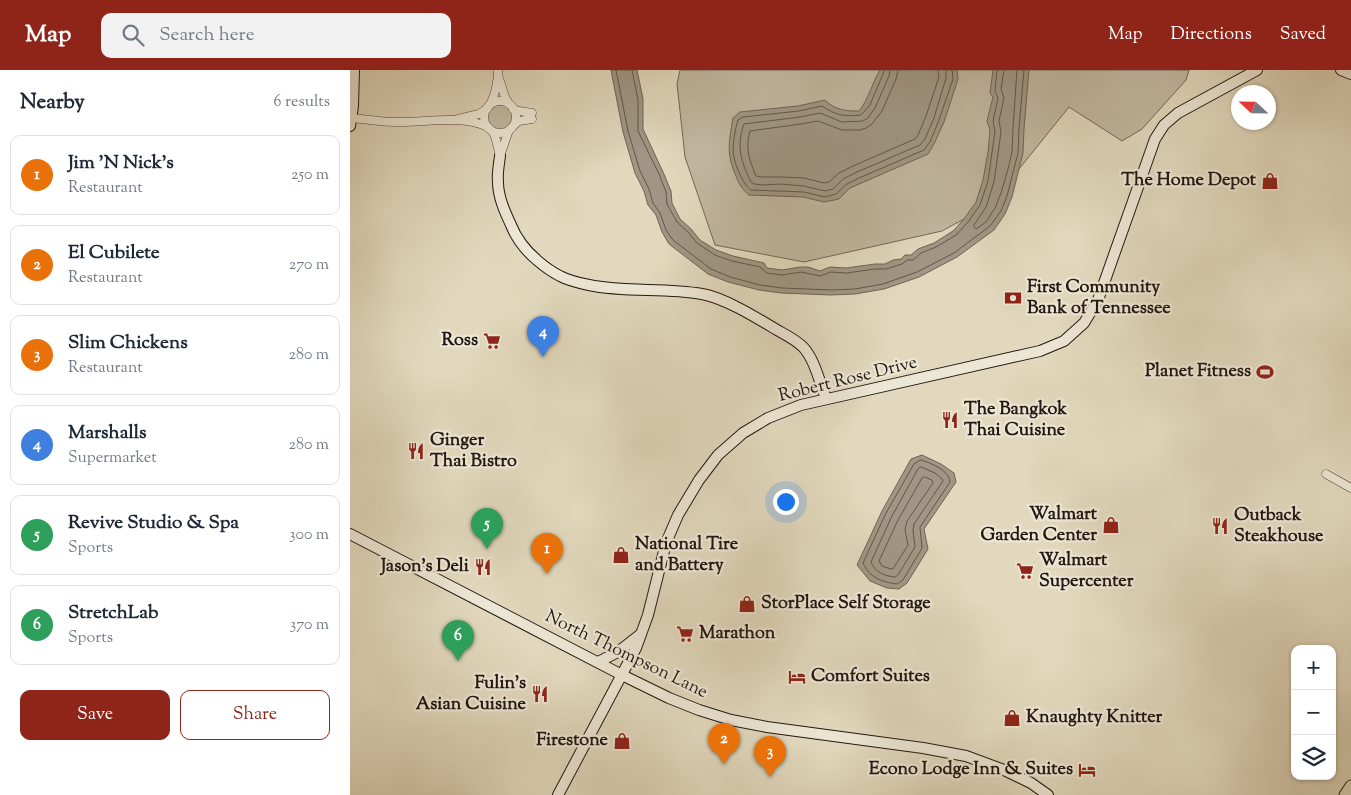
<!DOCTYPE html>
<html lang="en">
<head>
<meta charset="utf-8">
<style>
  :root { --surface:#fff; --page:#f2f2f3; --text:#1f2937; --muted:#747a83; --line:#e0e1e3; --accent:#8f2418 }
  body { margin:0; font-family:"Sorts Mill Goudy",serif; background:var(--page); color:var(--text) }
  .controls { position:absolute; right:15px; bottom:15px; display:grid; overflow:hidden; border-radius:10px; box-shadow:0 1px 4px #0004 }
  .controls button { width:45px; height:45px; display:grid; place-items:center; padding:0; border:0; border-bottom:1px solid var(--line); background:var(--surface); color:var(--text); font:25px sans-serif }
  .compass { position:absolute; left:881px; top:15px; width:45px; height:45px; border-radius:50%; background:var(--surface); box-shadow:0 1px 4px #0004; rotate:292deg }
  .you { position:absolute; left:435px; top:431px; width:18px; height:18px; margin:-12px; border:4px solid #fff; border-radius:50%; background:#1a73e8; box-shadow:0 0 0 8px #1a73e833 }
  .badge { display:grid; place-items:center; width:32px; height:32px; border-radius:50%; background:var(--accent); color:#fff; font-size:16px; font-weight:700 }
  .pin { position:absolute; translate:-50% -41px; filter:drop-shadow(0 1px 2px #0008) }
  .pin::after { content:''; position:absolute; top:26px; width:18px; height:15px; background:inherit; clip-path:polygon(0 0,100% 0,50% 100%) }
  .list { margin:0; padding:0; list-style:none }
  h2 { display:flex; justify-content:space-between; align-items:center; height:65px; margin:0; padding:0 20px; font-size:21px }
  h2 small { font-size:16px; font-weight:400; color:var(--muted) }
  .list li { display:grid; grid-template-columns:32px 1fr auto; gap:15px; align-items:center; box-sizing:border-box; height:80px; margin:0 10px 10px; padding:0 10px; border:1px solid var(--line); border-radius:10px }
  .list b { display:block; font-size:19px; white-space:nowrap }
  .list p { margin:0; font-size:16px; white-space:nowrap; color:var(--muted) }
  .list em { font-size:16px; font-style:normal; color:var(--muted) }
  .actions { display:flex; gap:10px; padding:15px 20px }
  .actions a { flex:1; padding:11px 0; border:1px solid var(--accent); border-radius:10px; text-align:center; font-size:18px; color:var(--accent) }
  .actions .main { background:var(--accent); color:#fff }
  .icon { flex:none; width:28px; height:28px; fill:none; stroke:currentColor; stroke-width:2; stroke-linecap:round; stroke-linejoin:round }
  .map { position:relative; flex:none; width:1001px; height:725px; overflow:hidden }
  header { display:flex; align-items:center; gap:30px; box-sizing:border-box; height:70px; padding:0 25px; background:var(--accent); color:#fff }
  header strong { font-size:24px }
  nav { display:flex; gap:28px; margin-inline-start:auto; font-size:18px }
  .search { width:350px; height:45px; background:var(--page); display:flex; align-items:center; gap:12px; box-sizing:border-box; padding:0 18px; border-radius:10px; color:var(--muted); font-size:19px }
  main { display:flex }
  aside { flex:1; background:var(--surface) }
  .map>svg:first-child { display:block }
</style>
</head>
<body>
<header>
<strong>Map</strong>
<div class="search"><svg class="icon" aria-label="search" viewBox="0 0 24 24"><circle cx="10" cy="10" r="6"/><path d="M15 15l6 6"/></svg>Search here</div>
<nav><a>Map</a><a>Directions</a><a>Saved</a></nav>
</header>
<main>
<aside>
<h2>Nearby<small>6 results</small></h2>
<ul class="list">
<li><span class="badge" style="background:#e8710a">1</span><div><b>Jim 'N Nick's</b><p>Restaurant</p></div><em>250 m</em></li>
<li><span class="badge" style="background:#e8710a">2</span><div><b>El Cubilete</b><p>Restaurant</p></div><em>270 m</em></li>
<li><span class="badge" style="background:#e8710a">3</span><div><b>Slim Chickens</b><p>Restaurant</p></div><em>280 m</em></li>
<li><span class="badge" style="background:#3f7fe0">4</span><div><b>Marshalls</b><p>Supermarket</p></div><em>280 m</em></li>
<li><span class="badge" style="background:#2e9e5b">5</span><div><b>Revive Studio &amp; Spa</b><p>Sports</p></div><em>300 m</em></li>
<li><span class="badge" style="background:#2e9e5b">6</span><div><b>StretchLab</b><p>Sports</p></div><em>370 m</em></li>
</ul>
<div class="actions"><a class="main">Save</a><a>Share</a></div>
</aside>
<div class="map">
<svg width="1001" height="725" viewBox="0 0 1001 725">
  <rect width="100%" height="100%" fill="#e1d8bd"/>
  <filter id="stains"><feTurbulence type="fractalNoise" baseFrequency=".004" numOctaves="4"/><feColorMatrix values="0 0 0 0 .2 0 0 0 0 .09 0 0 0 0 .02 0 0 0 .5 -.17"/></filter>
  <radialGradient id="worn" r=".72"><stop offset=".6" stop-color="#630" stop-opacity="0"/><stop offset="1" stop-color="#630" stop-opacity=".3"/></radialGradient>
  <!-- green -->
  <g fill="#c1b7a0" stroke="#726758">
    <path d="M330,0h509l-3,10 -44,49 -20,12 -53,-34 -79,98 -48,26 -138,31 -89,-17 -30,-88 -8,-73z"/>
    <circle cx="150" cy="47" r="13"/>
  </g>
  <!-- water -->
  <g fill="#a09683" stroke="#6e6355">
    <path d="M261,0h26l6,29v30l20,43 8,19 1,12 8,16 11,10 9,11 16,10 17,6 31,7 3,5 15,2 18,-3h8l12,4 10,-4 16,1 29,-4h10l8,-4 8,-1 4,-4h6l7,-6 16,-6 19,-12 11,-12 12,-17 7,-22 5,-28 2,-22 -3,-9 6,-24 -3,-4 3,-23h36l-5,59 -1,24 -11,44 -7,17 -11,16 -37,27 -38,20 -35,12 -29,5 -24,1 -50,-2 -22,-3 -31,-8 -20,-8 -39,-30 -7,-12 -6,-17 -8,-10 -4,-14 -9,-18 -12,-41z"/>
    <path d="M530,0h77l1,9 -14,43 -10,22 -6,10 -78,34 -11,11 -15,3 -21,-5 -54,-2c-7,-6 -10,-11 -13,-19 -10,-22 -7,-35 -3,-58l7,-6 58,-6 27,-6c10,10 20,11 34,11 10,-12 13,-28 21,-41z"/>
    <path d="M572,385l19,9 13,9 2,9 -32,47 4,20 -21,34 -8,6 -12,-1 -17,-7 -13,-16 25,-54 29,-52z"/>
  </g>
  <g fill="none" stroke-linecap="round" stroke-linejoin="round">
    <!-- shore -->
    <g stroke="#61564a" stroke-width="1">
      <path d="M266,0l12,61 12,40 9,18 4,14 7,10 6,17 7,10 38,29 19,8 30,8 22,3 49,2 24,-1 28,-5 34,-12 37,-19 36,-27 11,-15 6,-15 11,-43 1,-25 5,-58"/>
      <path d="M282,0l6,30v31l21,43 7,18 1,12 10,18 11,10 9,11 18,12 17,6 28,6 7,6 15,2 19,-3 19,4 11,-4 16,1 28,-4h11l16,-5 5,-4h6l8,-7 15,-6 20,-12 12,-13 12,-17 8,-24 7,-50 -2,-10 5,-23 -3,-7 2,-21"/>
      <path d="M534,0l-1,4 -13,31 -9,10c-16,2 -26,0 -39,-9l-23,5 -56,6 -5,3c-3,9 -5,22 -5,32 1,10 9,32 18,38l53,2 21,5 11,-3 11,-10 12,-6 65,-28 6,-8 9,-22 14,-41 -1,-9"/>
      <path d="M540,0l-1,6 -14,32 -7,10 -5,3 -21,1 -22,-9 -20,4 -56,7c-8,23 -3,37 7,58l3,2 9,1 17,-1 24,2 21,5 8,-2 10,-10 14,-7 63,-27 5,-6 9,-21 12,-40v-8"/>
      <path d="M548,0l-2,9 -14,32 -10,13 -6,4 -6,2h-18l-24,-9 -17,3 -51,7c-5,18 -1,28 6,45l7,1h17l24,1 20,5 5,-1 10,-9 14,-7 62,-27 3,-4 8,-19 13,-39 -1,-7"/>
      <path d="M654,0l-3,19 3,9 -5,23 2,11 -7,50 -8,25 -12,18v2l2,2 10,-7 9,-14 6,-15 7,-24 4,-17 1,-24 4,-58"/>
      <path d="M571,390c10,3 28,10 29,22l-30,45 2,21 -19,32 -6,4c-15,-2 -27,-6 -34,-21l23,-50 28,-49z"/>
      <path d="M571,397l14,6 7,6 1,2 -29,43 -1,6 2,17 -17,28 -3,2c-11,-1 -20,-5 -24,-15l21,-46 26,-47z"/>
      <path d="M575,407l7,3 1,3 -26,38 -2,9 3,15 -15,24h-2l-9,-3 -3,-5 19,-41 24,-42z"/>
    </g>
    <!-- street casing -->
    <g stroke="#52473c" stroke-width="9">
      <g id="street">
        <path d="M148,5l7,22 4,7"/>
        <circle cx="150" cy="47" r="16"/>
        <path d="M140,35c5,-10 8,-23 8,-35"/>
        <path d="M163,39l6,2 13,2"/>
        <path d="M2,48c14,1 28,4 43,4 31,1 64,-8 93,5"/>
        <path d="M108,49l21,-5 8,-5"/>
        <path d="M163,56l6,-5 13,-2"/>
        <path d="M142,61l3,5 5,20"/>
        <path d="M150,86l9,-26"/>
        <path d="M976,404l25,14"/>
      </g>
    </g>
    <!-- secondary casing -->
    <g stroke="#221711" stroke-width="12">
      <g id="secondary">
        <path d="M991,0l10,4"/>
        <path d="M0,56l3,-20 1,-36"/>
        <path d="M150,86c-1,8 -3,18 -2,26 0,15 7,30 13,43 6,15 15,26 27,36 7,6 14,11 22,15 9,5 19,7 29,9 37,8 76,2 113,9 23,4 55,24 75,36 9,5 19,10 26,17 12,13 16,34 23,51"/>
        <path d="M0,464l272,141 47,23 30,12 32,10 36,7 156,21 43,8 38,14 27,13 17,12"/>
        <path d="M248,592l20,-10 23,-18"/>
        <path d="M208,725l78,-147 12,-33 18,-72 12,-28 21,-35 19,-25 25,-22 25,-15 33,-13 239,-54 24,-10 20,-18 14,-23 57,-161 9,-14 14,-12 79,-43"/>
      </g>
    </g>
    <!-- primary casing -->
    <g stroke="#221711" stroke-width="13">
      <path id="primary" d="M995,725l6,-9"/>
    </g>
    <!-- street -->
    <use href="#street" stroke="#ece6d4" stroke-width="8"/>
    <!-- secondary -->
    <use href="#secondary" stroke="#ece6d4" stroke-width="10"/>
    <!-- primary -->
    <use href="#primary" stroke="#e1d8bd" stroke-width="11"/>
  </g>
  <!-- icons -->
  <defs>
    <g id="shop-bare" transform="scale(1.35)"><path d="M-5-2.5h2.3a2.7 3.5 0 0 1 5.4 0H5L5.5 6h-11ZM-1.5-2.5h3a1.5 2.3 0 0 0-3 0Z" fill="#8f2418" stroke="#ece6d4" stroke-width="2.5" paint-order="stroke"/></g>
    <g id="bank-bare" transform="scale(1.35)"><path d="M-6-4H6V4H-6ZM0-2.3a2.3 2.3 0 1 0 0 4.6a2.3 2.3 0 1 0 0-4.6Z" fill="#8f2418" stroke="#ece6d4" stroke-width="2.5" paint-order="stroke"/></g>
    <g id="supermarket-bare" transform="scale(1.35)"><path d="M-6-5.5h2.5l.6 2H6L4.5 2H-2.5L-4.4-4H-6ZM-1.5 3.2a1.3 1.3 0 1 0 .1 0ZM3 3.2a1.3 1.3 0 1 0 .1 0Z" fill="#8f2418" stroke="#ece6d4" stroke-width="2.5" paint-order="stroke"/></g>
    <g id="stadium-bare" transform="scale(1.35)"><path d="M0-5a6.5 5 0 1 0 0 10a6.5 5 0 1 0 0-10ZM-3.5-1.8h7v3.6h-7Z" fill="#8f2418" stroke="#ece6d4" stroke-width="2.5" paint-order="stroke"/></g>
    <g id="restaurant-bare" transform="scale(1.35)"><path d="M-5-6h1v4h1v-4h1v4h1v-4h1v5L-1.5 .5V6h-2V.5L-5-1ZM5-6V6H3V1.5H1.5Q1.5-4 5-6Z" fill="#8f2418" stroke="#ece6d4" stroke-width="2.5" paint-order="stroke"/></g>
    <g id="hotel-bare" transform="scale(1.35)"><path d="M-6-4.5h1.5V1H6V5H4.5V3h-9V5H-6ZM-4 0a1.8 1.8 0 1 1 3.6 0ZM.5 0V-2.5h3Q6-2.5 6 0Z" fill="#8f2418" stroke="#ece6d4" stroke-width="2.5" paint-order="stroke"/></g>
  </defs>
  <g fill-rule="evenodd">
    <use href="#shop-bare" x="920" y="111"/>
    <use href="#bank-bare" x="663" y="228"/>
    <use href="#supermarket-bare" x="142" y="271"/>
    <use href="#stadium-bare" x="915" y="302"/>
    <use href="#restaurant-bare" x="600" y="350"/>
    <use href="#restaurant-bare" x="66" y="381"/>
    <use href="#shop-bare" x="761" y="455"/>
    <use href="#restaurant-bare" x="870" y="456"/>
    <use href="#shop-bare" x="271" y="485"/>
    <use href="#restaurant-bare" x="133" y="497"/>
    <use href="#supermarket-bare" x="675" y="501"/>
    <use href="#shop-bare" x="397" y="534"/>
    <use href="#supermarket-bare" x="335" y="564"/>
    <use href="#hotel-bare" x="447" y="607"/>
    <use href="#restaurant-bare" x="190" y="624"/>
    <use href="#shop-bare" x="662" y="648"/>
    <use href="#shop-bare" x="272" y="671"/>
    <use href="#hotel-bare" x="737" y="700"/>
  </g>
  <g text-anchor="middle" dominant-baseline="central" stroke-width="4.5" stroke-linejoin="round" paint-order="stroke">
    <!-- poi labels -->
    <g font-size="18" font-weight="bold" fill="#221711" stroke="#ece6d4" text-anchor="start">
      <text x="906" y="111" text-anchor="end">The Home Depot</text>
      <text x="677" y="218">First Community<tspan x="677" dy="21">Bank of Tennessee</tspan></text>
      <text x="128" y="271" text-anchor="end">Ross</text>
      <text x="901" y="302" text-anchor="end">Planet Fitness</text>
      <text x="614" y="340">The Bangkok<tspan x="614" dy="21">Thai Cuisine</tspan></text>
      <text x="80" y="371">Ginger<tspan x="80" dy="21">Thai Bistro</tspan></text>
      <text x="747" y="445" text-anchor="end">Walmart<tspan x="747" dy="21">Garden Center</tspan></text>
      <text x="884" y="446">Outback<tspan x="884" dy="21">Steakhouse</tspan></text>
      <text x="285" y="475">National Tire<tspan x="285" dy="21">and Battery</tspan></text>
      <text x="689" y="491">Walmart<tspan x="689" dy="21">Supercenter</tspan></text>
      <text x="119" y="497" text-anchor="end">Jason's Deli</text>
      <text x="411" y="534">StorPlace Self Storage</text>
      <text x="349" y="564">Marathon</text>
      <text x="461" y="607">Comfort Suites</text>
      <text x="176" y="614" text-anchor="end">Fulin's<tspan x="176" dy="21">Asian Cuisine</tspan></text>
      <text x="676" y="648">Knaughty Knitter</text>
      <text x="258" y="671" text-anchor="end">Firestone</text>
      <text x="723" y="700" text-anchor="end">Econo Lodge Inn &amp; Suites</text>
    </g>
    <!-- street labels -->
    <g font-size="18" fill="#221711" stroke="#ece6d4">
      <text transform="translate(498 310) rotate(-14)">Robert Rose Drive</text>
      <text transform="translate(276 585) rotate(26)">North Thompson Lane</text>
    </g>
  </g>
  <rect width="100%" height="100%" filter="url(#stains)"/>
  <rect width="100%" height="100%" fill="url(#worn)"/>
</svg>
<div class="controls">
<button>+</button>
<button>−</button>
<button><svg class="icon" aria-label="layers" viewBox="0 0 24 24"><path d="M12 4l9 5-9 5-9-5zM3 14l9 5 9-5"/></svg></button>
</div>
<svg class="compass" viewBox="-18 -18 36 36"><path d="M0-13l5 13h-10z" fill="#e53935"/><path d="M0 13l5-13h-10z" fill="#747a83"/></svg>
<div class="you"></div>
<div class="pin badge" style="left:197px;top:504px;background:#e8710a">1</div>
<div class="pin badge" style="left:374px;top:694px;background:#e8710a">2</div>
<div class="pin badge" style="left:420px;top:707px;background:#e8710a">3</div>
<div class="pin badge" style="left:193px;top:287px;background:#3f7fe0">4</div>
<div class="pin badge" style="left:137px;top:479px;background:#2e9e5b">5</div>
<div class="pin badge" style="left:108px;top:591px;background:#2e9e5b">6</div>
</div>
</main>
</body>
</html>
